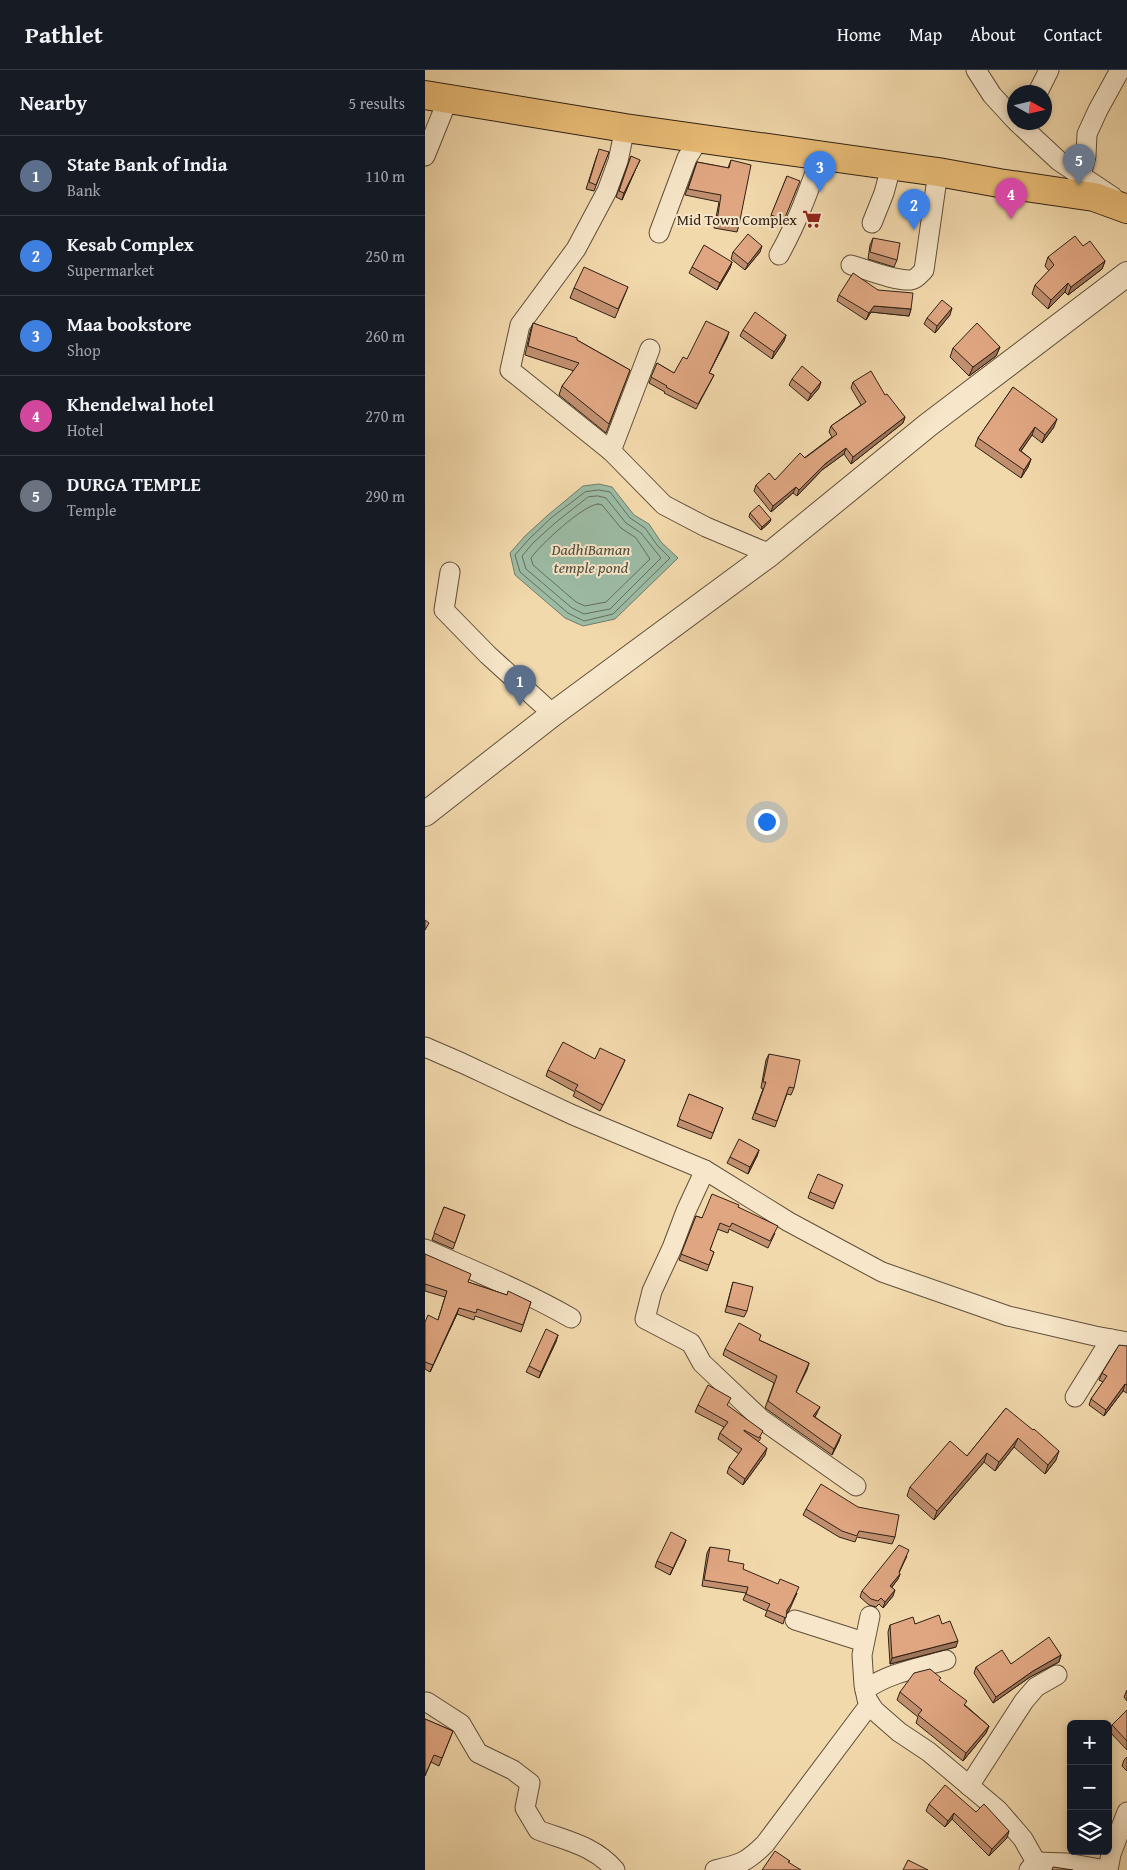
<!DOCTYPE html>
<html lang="en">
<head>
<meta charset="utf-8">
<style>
  :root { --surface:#171b24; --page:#20242c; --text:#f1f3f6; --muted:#9ea1a6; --line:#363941; --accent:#c59692 }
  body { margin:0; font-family:"Gentium Book Plus",serif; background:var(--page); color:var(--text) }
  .controls { position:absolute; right:15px; bottom:15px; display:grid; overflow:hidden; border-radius:8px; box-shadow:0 2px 8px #0003 }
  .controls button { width:45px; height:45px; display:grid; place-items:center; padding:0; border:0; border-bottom:1px solid var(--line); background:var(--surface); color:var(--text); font:25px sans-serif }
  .compass { position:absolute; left:582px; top:15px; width:45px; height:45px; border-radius:50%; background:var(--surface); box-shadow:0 2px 8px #0003; rotate:98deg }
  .you { position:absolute; left:341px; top:751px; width:18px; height:18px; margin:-12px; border:4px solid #fff; border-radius:50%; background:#1a73e8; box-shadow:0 0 0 8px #1a73e833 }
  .badge { display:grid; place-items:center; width:32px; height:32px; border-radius:50%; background:var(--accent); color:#fff; font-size:16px; font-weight:700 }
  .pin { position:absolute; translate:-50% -41px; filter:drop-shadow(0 1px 2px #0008) }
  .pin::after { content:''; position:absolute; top:26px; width:18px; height:15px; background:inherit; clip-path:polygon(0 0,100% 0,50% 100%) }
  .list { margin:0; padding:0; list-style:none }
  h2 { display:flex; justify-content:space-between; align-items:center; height:65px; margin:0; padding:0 20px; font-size:21px }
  h2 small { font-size:16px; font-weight:400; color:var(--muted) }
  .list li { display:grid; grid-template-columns:32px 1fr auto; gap:15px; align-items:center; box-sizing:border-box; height:80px; padding:0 20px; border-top:1px solid var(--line) }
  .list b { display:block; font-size:19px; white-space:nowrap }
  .list p { margin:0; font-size:16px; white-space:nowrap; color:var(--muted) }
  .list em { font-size:16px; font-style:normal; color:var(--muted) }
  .icon { flex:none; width:28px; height:28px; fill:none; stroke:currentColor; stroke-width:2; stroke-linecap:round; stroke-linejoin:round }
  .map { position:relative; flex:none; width:702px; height:1800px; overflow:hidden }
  header { display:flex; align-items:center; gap:30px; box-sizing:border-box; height:70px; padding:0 25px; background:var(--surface); border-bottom:1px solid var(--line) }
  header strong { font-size:24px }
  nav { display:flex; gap:28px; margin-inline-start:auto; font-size:18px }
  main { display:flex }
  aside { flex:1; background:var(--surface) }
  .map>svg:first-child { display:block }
</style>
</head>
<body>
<header>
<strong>Pathlet</strong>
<nav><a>Home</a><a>Map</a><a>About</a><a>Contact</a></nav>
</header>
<main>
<aside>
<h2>Nearby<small>5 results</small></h2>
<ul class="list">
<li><span class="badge" style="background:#5c6f8a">1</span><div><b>State Bank of India</b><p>Bank</p></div><em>110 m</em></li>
<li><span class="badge" style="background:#3f7fe0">2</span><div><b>Kesab Complex</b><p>Supermarket</p></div><em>250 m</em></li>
<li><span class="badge" style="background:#3f7fe0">3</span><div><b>Maa bookstore</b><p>Shop</p></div><em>260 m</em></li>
<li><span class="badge" style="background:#d1479c">4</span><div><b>Khendelwal hotel</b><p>Hotel</p></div><em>270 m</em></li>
<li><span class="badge" style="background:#6b7280">5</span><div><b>DURGA TEMPLE</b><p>Temple</p></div><em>290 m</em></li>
</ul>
</aside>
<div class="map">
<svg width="702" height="1800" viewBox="0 0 702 1800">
  <rect width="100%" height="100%" fill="#f2d9ac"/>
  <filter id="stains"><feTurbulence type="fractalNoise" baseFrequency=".004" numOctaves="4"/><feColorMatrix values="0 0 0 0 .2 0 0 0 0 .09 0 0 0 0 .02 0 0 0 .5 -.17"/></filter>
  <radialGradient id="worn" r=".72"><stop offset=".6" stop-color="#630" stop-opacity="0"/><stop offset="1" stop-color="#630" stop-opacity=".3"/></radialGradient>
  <!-- water -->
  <path fill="#9cbba4" stroke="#717d6a" d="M174,414l13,3 22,28 15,9 12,18 17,16 -63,61 -32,7 -18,-8 -50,-43 -5,-22 15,-17 23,-21 35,-29z"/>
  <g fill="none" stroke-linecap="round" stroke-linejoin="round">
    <!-- shore -->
    <g stroke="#666e5c" stroke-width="1">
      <path d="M174,420l11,2 20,26 15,10 12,17 13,13 -57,56 -29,7 -16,-8 -48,-41 -5,-17 14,-16 22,-21 34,-26z"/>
      <path d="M173,426l8,2 20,25 15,10 20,25 -51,51 -26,5 -12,-6 -46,-39 -4,-13 11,-13 22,-20 33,-26z"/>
      <path d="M173,434l4,1 19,23 15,10 14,21 -44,43 -21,4 -9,-4 -43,-37 -2,-7c9,-13 52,-53 67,-54z"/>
    </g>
    <!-- minor casing -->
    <g stroke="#604f3a" stroke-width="21">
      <g id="minor">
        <path d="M551,0l16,25 23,25"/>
        <path d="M613,22l11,-22"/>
        <path d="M592,52l42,39 54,36"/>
        <path d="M200,58l-7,33 -11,30 -31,58 -56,76 -10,45 101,81 53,54 42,22 64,27"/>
        <path d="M0,86l23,-57"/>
        <path d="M656,105l5,-19 1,-22 11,-24 22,-40"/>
        <path d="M447,153l12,-30 7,-26"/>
        <path d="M234,163l28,-75 12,-19"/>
        <path d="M354,185c18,-32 30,-65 42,-99"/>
        <path d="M426,195c17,5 43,16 60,15 6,-1 9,-6 13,-10l14,-98"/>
        <path d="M186,381l39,-102"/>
        <path d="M25,502l-6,38 44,45 65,59"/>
        <path d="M0,977l37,16 111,52 132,55 84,52 93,50 126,44 87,20 32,6"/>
        <path d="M280,1100l-19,41 -14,37 -20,43 -7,28 46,24 11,20 59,56 95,67"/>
        <path d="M0,1179c49,22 99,42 146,69"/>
        <path d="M650,1327l36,-58"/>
        <path d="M445,1546l-8,39 2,30 3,14 3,5 5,7 24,21 30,20 69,58 25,29 13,23"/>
        <path d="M370,1550l69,22"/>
        <path d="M440,1620c23,-17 54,-22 81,-30"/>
        <path d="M0,1632h2l34,22 17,29 35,17 17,13 -5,25 13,22c29,11 57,16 77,40"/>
        <path d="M544,1716l55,-85 12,-14 21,-12"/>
        <path d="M290,1800c25,-6 31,-7 50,-26l105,-140"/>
        <path d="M604,1800l7,-8 31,1 39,7"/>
        <path d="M683,1800l3,-16 16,-42"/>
      </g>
    </g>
    <!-- tertiary casing -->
    <g stroke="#604f3a" stroke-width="26">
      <path id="tertiary" d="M0,744l128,-100 217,-160 158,-129 199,-151"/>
    </g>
    <!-- primary casing -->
    <g stroke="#302114" stroke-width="30">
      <path id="primary" d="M0,25l200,33 313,44 61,11 95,14 33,12"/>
    </g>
    <!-- minor -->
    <use href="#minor" stroke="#f7e6c9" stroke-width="19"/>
    <!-- tertiary -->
    <use href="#tertiary" stroke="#f7e6c9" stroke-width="24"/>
    <!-- primary -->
    <use href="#primary" stroke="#e9bc76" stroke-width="28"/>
  </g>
  <!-- wall -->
  <g fill="#c08f6f" stroke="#302114">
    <path d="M184,82l-15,39 -8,-2 11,-34z"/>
    <path d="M206,86l6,10 -15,34 -6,-3z"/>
    <path d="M306,90l8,65 -2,7 -23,-4 5,-26 -34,-7 12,-33 31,6z"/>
    <path d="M362,106l10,12 -16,38 -12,-5z"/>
    <path d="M448,168l24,22 -3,7 -26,-8 2,-14z"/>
    <path d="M658,176l22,15 -3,8 -34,26 -3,-3 -17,17 -16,-15 3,-9 14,-14 -4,-5 3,-9z"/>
    <path d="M308,182h27l-15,18 -14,-11z"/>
    <path d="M307,192l-2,6 -13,22 -28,-17 3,-6z"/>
    <path d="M203,217l-13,31 -45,-20 4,-10z"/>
    <path d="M453,220l33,19 -2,7 -38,-4 -5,8 -29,-19 2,-6z"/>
    <path d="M525,245l-15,18 -11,-9 3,-6z"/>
    <path d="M108,253l44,17 53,30 -24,63 -47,-38 3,-9 12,-15 -49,-16 5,-23z"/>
    <path d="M318,260l43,5 -2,6 -12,18 -32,-23z"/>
    <path d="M302,268l-18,35 5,2 -3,6 -15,28 -32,-16 1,-1 -16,-9 8,-20 17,10 13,-14z"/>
    <path d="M575,277l-4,9 -27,20 -19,-19 3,-9z"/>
    <path d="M367,309l27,9 -11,13 -19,-16z"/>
    <path d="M428,312l32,13 20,22 -2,6 -52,41 -7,-10 -22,16 -25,26 -4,-3 -22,19 -17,-21 2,-6 19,-5 57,-43 -3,-5 2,-6 30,-21 -10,-17z"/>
    <path d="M588,317l41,40 -12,16 -10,-8 -11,16 10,8 -3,8 -7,11 -46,-32 3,-8z"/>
    <path d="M325,443l20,9 -9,8 -12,-13z"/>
    <path d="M344,984l25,34 -3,7 -4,-1 -12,33 -23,-8 11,-30 -2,-1 5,-28z"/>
    <path d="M170,989l30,1 -3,7 -22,44 -27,-15 2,-4 -29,-16 2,-6z"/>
    <path d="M264,1024l34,14 -12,31 -34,-13z"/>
    <path d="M334,1080l-2,6 -9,18 -21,-11 3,-6z"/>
    <path d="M385,1122h30l-7,17 -25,-11z"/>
    <path d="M19,1137l21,8 -12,34 -21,-9z"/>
    <path d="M313,1137l37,26 -7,15 -39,-19 -1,4 -11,-4 -7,21 4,2 -7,19 -28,-11 17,-44 6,2z"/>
    <path d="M0,1184l43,28 39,13 24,7 -10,30 -46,-16 -1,4 -17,-6 -27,58 -5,-3v-47l13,-2 7,-23 -20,-6z"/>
    <path d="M308,1212l14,29 -3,6 -19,-5z"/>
    <path d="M133,1265l-19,43 -13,-6 3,-6z"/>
    <path d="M334,1270l50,23 -13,29 21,21 -2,4 26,18 -2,6 -7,14 -67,-47 9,-25 -51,-28 2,-6z"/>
    <path d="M702,1276v47l-4,-2 -19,25 -15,-11 2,-6 12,-17 -4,-2 3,-7z"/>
    <path d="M273,1335l30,1 33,32 -3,4 7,13 -22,30 -16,-12 2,-6 10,-13 -21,-15 2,-6 4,-6 -29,-15z"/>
    <path d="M581,1338l50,52 -11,14 -31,-27 -19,24 -11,-9 -50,58 -27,-24 3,-9 57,-31z"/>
    <path d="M381,1439l89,28 -3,7 -35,-7 -2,5 -16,-5 -36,-22z"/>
    <path d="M261,1470l-16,35 -15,-8 2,-6z"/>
    <path d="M285,1477l18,14 15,8 46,42 -3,3 -3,10 -18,-8 2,-5 -24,-11 3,-7 -44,-7 5,-33z"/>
    <path d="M482,1486l-8,17 1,1 -2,5 -6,8 1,9 -10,12 -4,-4 -3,3 -7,-2 -9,-8 2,-6z"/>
    <path d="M490,1554h27l14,23 -66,17 -2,-32 2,-7z"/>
    <path d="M636,1585l-2,7 -29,15 -37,26 -19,-30 2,-6 35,-3z"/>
    <path d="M514,1611l26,24 24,21 -3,7 -23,28 -47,-38 2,-6 -21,-17 3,-8z"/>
    <path d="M702,1620v11l-3,-4z"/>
    <path d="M702,1640v40l-18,-19 3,-6z"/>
    <path d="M0,1649l28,12 -14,35 -8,-4 -6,14z"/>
    <path d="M702,1687v14l-5,-5 2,-6z"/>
    <path d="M504,1734l47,8 31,26 -18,18 -37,-37 -7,8 -19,-16z"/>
  </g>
  <!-- shaded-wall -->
  <g fill="#9c745a" stroke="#302114">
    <path d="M215,90l-3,6 -15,34 2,-7z"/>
    <path d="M337,176l-2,6 -15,18 3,-6z"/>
    <path d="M680,191l-3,8 -34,26 3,-8z"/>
    <path d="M307,192l-2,6 -13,22 3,-7z"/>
    <path d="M643,213l-3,9 -17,17 3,-9z"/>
    <path d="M449,236l37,3 -2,7 -38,-4 -5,8 3,-7z"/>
    <path d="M527,238l-2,7 -15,18 2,-7z"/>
    <path d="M304,262l-2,6 -21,41 3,-6z"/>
    <path d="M361,265l-2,6 -12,18 2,-7z"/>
    <path d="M575,277l-4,9 -27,20 4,-9z"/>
    <path d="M396,312l-2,6 -11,13 3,-7z"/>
    <path d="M480,347l-2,6 -52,41 2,-7z"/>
    <path d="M632,349l-3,8 -12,16 3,-8z"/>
    <path d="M610,357l-3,8 -16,23 3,-8z"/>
    <path d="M421,378l-2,6 -22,16 -25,26 2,-6 26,-26z"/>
    <path d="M606,389l-3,8 -7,11 3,-8z"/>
    <path d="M371,417l-3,6 -22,19 2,-6z"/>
    <path d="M346,449l-1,3 -9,8 1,-3z"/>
    <path d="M334,1080l-2,6 -9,18 2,-7z"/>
    <path d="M34,1238l-2,6 -27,58 3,-7z"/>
    <path d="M133,1265l-2,7 -17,36 2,-6z"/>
    <path d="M384,1293l-2,7 -14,28 3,-6z"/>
    <path d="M700,1314l-2,7 -19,25 2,-6z"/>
    <path d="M395,1337l-3,6 -6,10 2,-7z"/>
    <path d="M416,1365l-2,6 -7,14 2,-6z"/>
    <path d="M593,1368l-4,9 -19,24 4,-9z"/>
    <path d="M342,1378l-2,7 -22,30 2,-6z"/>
    <path d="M634,1381l-3,9 -11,14 3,-9z"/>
    <path d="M562,1383l-3,9 -50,58 3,-9z"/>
    <path d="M261,1470l-2,6 -14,29 3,-7z"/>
    <path d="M475,1504l-2,5 -10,13 2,-6z"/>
    <path d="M470,1520l-2,6 -10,12 2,-6z"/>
    <path d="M372,1523l-8,18 -5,5 3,-6z"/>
    <path d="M533,1571l-2,6 -66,17 2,-6z"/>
    <path d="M636,1585l-2,7 -29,15 -37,26 3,-6 37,-26z"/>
    <path d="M564,1656l-3,7 -23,28 3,-8z"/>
    <path d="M529,1743l-2,6 -7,8 3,-6z"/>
    <path d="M584,1761l-2,7 -18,18 3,-7z"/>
  </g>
  <!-- building -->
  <g fill="#dfa681" stroke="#302114">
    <path d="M174,79l10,3 -13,33 -7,-3z"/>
    <path d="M206,86l9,4 -16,33 -5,-2z"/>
    <path d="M306,90l20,5 -12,60 -22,-4 4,-26 -33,-6 9,-27 32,6z"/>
    <path d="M362,106l13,5 -16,39 -13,-5z"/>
    <path d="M323,164l14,12 -14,18 -15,-12z"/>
    <path d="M650,166l8,10 7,-5 15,20 -34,26 -3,-4 -17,17 -16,-15 19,-20 -6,-8z"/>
    <path d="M448,168l27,5 -3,17 -27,-8z"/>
    <path d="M279,175l28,17 -12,21 -28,-16z"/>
    <path d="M159,197l44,20 -10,22 -44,-21z"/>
    <path d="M428,203l25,17 35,3 -2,16 -37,-3 -5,7 -30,-18z"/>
    <path d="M517,230l10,8 -15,18 -10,-8z"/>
    <path d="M330,242l31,23 -12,17 -31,-22z"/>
    <path d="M281,251l23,11 -20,41 5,2 -16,29 -32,-17 1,-1 -16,-9 6,-14 17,10 9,-16 4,2z"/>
    <path d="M108,253l44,15v2l53,30 -21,54 -47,-38 17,-23 -51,-17z"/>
    <path d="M552,253l23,24 -27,20 -20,-19z"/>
    <path d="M377,296l19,16 -10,12 -19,-15z"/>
    <path d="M446,301l14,24 2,-1 18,23 -52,40 -7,-9 -21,16 -26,26 -3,-3 -23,19 -17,-21 13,-12 6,7 25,-27 5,5 32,-24 -6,-8 35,-24 -13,-20z"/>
    <path d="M588,317l44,32 -12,16 -10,-8 -16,23 12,9 -7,11 -46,-32z"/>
    <path d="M334,435l12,14 -9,8 -12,-14z"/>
    <path d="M0,850l4,3 -4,7z"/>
    <path d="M138,972l32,17 5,-11 25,12 -22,45 -28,-15 3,-5 -30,-15z"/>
    <path d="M344,984l31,6 -6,28 -5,-1 -12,34 -22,-8 11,-31h-3z"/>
    <path d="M264,1024l34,14 -10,25 -34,-14z"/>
    <path d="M314,1069l20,11 -9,17 -20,-10z"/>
    <path d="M393,1104l25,11 -8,18 -25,-11z"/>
    <path d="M287,1124l27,11 -1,2 40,19 -8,15 -38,-18 -2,4 -10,-4 -10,27 4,2 -5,13 -28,-11 15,-38 6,2z"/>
    <path d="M19,1137l21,8 -10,28 -21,-10z"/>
    <path d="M0,1184l46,20 -3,8 39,13 1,-4 23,11 -8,23 -46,-16 -1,4 -17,-5 -26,57 -8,-3v-40l3,-7 10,5 9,-29 -22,-7z"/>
    <path d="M308,1212l20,5 -6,24 -20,-5z"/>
    <path d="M314,1253l22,12 -2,5 50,23 -13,29 24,15 -7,9 28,19 -7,14 -66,-48 9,-25 -52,-27z"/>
    <path d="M121,1259l12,6 -17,37 -12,-6z"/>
    <path d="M694,1275l8,1v39l-2,-1 -19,26 -15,-11 16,-23 -5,-3z"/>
    <path d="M283,1315l23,13 -4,7 36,26 -4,7 -15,-8v1l23,17 -22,31 -16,-12 13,-18 -22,-16 8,-11 -30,-17z"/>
    <path d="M581,1338l27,22 1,-1 25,22 -11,14 -30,-27 -19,24 -12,-9 -50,58 -27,-24 40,-46 17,15z"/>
    <path d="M396,1414l37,23 41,8 -4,22 -36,-6 -2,5 -15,-5 -36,-22z"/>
    <path d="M246,1462l15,8 -13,28 -16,-7z"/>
    <path d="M474,1475l10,5 -10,22 1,2 -10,12 5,4 -10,12 -4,-4 -3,3 -7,-2 -9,-8z"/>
    <path d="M285,1477l20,3 -2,11 16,3 -1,5 35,15 2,-5 19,8 -8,17 -4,6 -1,8 -19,-8 3,-6 -24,-10 2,-7 -44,-7z"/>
    <path d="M514,1545l3,9 8,-3 8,20 -66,17 -2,-33 23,-8 2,7z"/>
    <path d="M624,1567l12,18 -28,16 -37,26 -20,-30 26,-17 9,14z"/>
    <path d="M505,1599l11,9 -2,2 28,21 -3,4 25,21 -23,27 -48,-38 4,-5 -22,-18 14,-19z"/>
    <path d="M702,1640v31l-15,-16z"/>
    <path d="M0,1649l28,12 -11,27 -8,-3 -9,20z"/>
    <path d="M520,1715l31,27 8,-8 25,27 -17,18 -38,-36 -6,8 -19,-17z"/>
    <path d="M350,1781l15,10 -2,1 13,8h-39z"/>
    <path d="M483,1790l20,10h-25z"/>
    <path d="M628,1797l20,3h-21z"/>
  </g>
  <!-- icons -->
  <defs>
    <g id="supermarket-bare" transform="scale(1.5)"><path d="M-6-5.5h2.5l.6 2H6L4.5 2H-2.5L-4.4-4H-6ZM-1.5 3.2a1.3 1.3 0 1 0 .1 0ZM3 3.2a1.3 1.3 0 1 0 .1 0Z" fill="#8f2418" stroke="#f7e6c9" stroke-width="2.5" paint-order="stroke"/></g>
  </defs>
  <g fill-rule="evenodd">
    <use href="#supermarket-bare" x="387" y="149"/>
  </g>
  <g text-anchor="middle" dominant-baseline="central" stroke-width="4" stroke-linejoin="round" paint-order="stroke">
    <!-- poi labels -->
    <g font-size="15" fill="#302114" stroke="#f7e6c9" text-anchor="end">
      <text x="372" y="149">Mid Town Complex</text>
    </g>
    <!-- water labels -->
    <g font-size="16" font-style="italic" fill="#504f3f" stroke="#f7e6c9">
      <text x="166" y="479">DadhiBaman<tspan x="166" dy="18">temple pond</tspan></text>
    </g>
  </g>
  <rect width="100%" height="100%" filter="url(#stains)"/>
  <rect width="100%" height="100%" fill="url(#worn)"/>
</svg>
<div class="controls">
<button>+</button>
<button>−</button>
<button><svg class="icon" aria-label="layers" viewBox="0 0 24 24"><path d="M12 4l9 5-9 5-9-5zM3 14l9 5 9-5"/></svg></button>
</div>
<svg class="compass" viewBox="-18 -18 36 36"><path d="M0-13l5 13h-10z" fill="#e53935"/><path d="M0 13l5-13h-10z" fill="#9ea1a6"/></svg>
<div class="you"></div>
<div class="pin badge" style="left:95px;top:636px;background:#5c6f8a">1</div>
<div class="pin badge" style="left:489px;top:160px;background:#3f7fe0">2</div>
<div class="pin badge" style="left:395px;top:122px;background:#3f7fe0">3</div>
<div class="pin badge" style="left:586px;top:149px;background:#d1479c">4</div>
<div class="pin badge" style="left:654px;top:115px;background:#6b7280">5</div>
</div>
</main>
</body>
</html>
